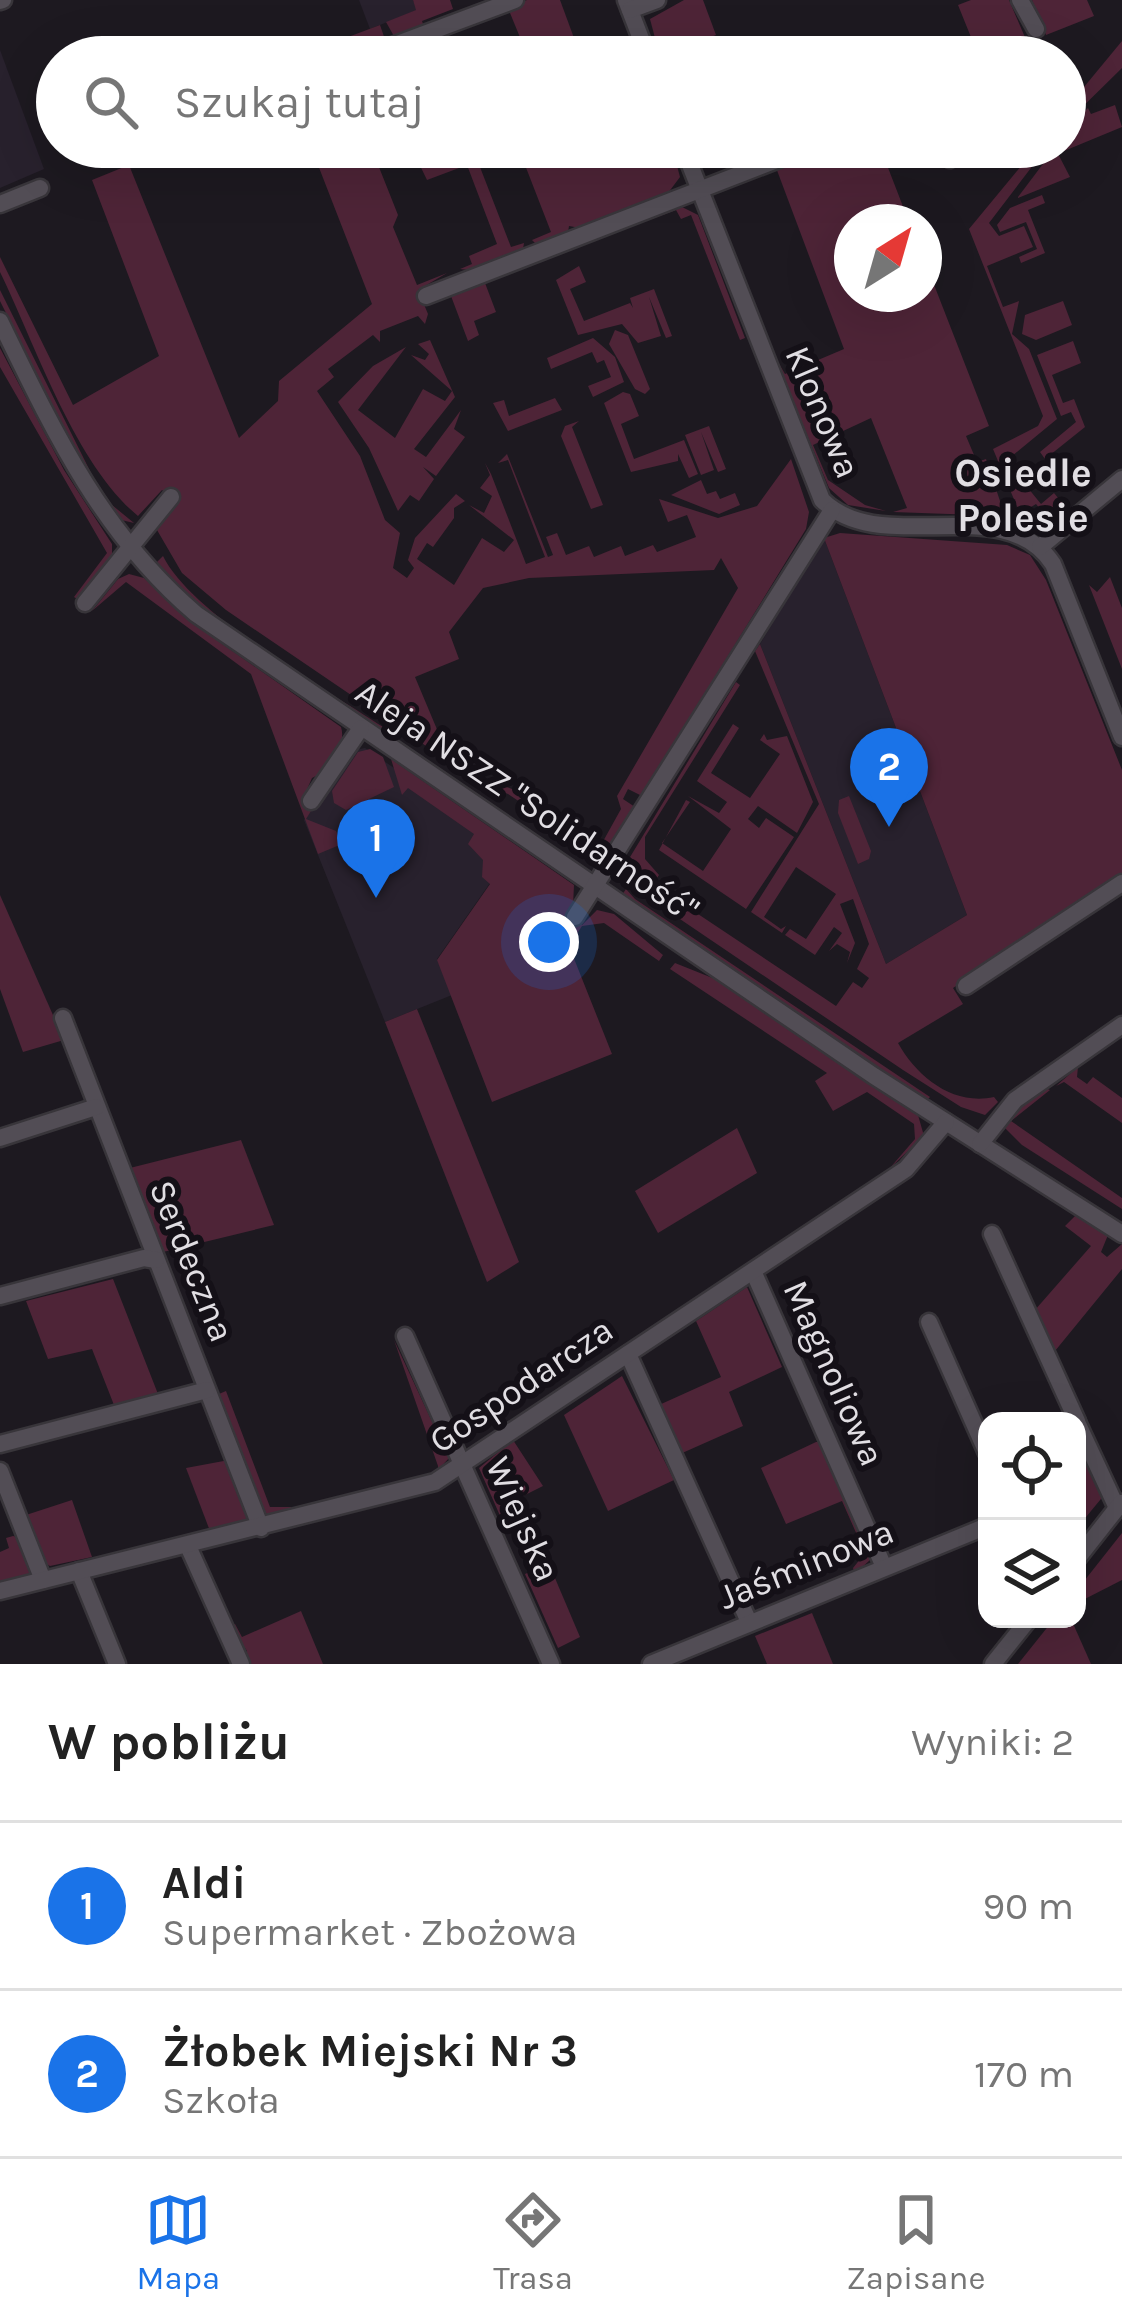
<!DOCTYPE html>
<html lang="pl">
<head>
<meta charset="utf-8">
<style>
  :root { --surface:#fff; --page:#f2f2f2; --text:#222; --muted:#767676; --line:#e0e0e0; --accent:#1a73e8 }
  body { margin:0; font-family:Karla,sans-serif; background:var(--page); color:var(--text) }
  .controls { position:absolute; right:36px; bottom:36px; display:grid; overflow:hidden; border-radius:24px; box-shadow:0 12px 48px #0002 }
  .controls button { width:108px; height:108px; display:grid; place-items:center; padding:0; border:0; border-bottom:3px solid var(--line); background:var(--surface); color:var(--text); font:60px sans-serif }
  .compass { position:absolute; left:834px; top:204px; width:108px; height:108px; border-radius:50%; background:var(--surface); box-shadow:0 12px 48px #0002; rotate:37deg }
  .you { position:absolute; left:549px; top:942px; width:42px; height:42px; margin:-30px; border:9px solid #fff; border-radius:50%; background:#1a73e8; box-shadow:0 0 0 18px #1a73e833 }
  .badge { display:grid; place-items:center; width:78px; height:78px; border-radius:50%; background:var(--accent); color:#fff; font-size:39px; font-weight:700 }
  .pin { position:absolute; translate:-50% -99px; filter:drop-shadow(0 3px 6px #0008) }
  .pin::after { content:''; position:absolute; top:63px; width:42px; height:36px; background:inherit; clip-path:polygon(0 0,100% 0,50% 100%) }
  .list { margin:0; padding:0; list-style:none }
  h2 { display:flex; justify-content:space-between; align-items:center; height:156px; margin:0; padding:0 48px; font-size:51px }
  h2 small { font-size:39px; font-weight:400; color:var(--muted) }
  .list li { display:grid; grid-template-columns:78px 1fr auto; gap:36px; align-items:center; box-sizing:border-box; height:168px; padding:0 48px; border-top:3px solid var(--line) }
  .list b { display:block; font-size:45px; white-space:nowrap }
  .list p { margin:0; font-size:39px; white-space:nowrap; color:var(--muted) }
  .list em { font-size:39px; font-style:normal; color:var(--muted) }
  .icon { flex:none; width:66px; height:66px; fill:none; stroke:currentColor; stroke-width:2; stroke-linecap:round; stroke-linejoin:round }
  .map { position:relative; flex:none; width:1122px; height:1664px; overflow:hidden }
  .search { position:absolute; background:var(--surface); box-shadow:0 12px 48px #0002; left:36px; right:36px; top:36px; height:132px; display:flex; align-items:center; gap:30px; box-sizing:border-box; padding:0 42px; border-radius:66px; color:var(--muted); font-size:45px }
  .sheet { height:492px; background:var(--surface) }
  nav { display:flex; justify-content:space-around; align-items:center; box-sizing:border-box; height:168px; border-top:3px solid var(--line); background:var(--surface); font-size:33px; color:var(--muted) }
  nav a { display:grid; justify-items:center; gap:6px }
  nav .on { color:var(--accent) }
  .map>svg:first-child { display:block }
</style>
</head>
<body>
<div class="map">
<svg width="1122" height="1664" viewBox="0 0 1122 1664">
  <rect width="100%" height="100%" fill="#1d1920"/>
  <!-- built -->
  <g fill="#28212d">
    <path d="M359,0h54l4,10 -47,19z"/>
    <path d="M0,50l44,119 -44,19z"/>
    <path d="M824,538l143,377 -81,49 -126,-320z"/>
    <path d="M365,748l148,102 -76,109 15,36 -67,27 -81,-202 50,-70z"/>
  </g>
  <!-- green -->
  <g fill="#4e2437" fill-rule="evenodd">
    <path d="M413,0h37l3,9 -31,12 3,9 -30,8 -9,-16 30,-12z"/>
    <path d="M527,0h33l21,57h-53l-20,-49z"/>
    <path d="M684,0h19l13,35 -56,22 -10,-38z"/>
    <path d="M971,0h38l18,42 9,-3 7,18h-64l-21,-52z"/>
    <path d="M1032,0h55l7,16 -48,19z"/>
    <path d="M380,25l9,26 14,-4 4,10h-112z"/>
    <path d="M1122,41v27l-57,56v-14z"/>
    <path d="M1115,105l7,22 -58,24c2,-16 8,-29 24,-43l3,6z"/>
    <path d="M311,147h60l27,68 -5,12 24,58 30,-12 -29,17 10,24 -3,10 -7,-8 -38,15v11l-7,-7 -45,34 6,8 -17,14 43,65 25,64 15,13 -7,35 14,10 7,-10 -6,-8 7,-22 41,-44 9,7 -11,7v10l-21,29 -6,-4 -10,16 37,26 28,-47 22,14 10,-12 -45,-35 15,8 8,-17 -12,-8 10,-13 -5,-12 6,11 35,90 19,-7 -37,-97 -10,3 9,-9 41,103 5,-2 -7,-18 11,-4 9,22 23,-9 5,11 27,-11 4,10 28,-11 4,7 39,-15 -9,-22 -19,7 -9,-23 59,19 39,-12 34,-47 18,53 -3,17 -164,267 -14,-7 -5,10 12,8 -33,50 -94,-63 -29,-12 -253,-172 -44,-37 -25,-43 22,-27 -17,-13 -24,26c-63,-52 -102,-170 -138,-244v-15l73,148 86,-49 -67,-176 37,-15 110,273 39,-37 1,-20 93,-77zM721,558l17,30 -121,208 4,13 -20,36 -89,-56 -34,-13 -34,-30 -29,-69 44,-18 -10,-27 34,-44 46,-10 185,-8z"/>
    <path d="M411,147h6l9,20 47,-18 38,98 13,-4 -1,6 -54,21 -9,-1 12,-5 -3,-8 28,-12 -30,-79 -40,15z"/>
    <path d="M518,147h154l8,30 -12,16 -88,35 -11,-2 -1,6 -32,12 -4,-4 19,-8z"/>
    <path d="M825,147h55l29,75h-57v72h72v-35l65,167 -23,10 11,26 9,-3 19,57 -112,-4 14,-4 -36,-90 -58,27 15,35 37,25 21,6 -38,-6 -19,-17 -55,-133 11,19 59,-25 -69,-184z"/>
    <path d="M1015,147h32l-58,76 10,13 25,-10 9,21 -46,19 16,41 16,-6 -7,33 17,15 28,70 -51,42 35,43 13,-11 10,12 -13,18 -15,-19 -10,6 15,14 -18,-3 -30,-72 45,-23 5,-10 -74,-187 53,-64z"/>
    <path d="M1055,148l15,29 -52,21v-1z"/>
    <path d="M1042,195l3,8 -17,7 17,43 -24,10 -2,-6 18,-8 -11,-27 -26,10 -3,-7 13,-17z"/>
    <path d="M682,207l16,8 47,123 -5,2 -49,-125 -10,4 -5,-9 -70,26z"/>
    <path d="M579,266l7,16 -16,7 14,32 46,-18 3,5 -3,-10 24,-9 18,47 -6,2 -17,-41 12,39 -23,7 -16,-19 -44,11 -22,-55z"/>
    <path d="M485,283l11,29 -22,9 5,14 -11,6 -17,-45z"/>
    <path d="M0,290l93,187 19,28 22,18 -17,-4 -27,-38 -90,-180z"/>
    <path d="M1063,301l9,24 -36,15 -14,-6 3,-19z"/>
    <path d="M615,330l13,5 22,54 -5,5 -10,-5 -26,-45z"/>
    <path d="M593,338l22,19 9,25 -31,15 -5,-11 23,-9 -7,-17 -7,3 -5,-11 -41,17 -4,-11z"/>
    <path d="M430,340l25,57 -41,52 12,8 35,-47 -7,19 11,8 -29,39 -13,-9 11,12 -15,22 -9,-6 -12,16 -29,-63 -31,-46 35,-36 33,-19 -48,63 37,28 28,-49 22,12 7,-10 -41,-36 14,5 4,-6 -11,-10z"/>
    <path d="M1073,341l8,22 -29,12 11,28 11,-4 11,28 -40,32 -5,-7 36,-30 -5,-10 -10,4 -24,-61z"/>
    <path d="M0,348l64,122 48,74v13l-33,43 -5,-3 33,-44 -107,-186z"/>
    <path d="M623,392l7,2 9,22 -18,8 13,35 50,-19 14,34 -9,4 -11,-24v7l-47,11 -27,-69z"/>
    <path d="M555,398l7,12 -54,21 -15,-28 11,-3 5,16z"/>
    <path d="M579,421l-7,6 31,78 -12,4 -30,-73 4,-10z"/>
    <path d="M709,426l17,43 -8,3 -17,-40 13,38 -13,5 -16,-40z"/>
    <path d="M701,480l6,14 9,-3 4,8 15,-6 5,12 -21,9 -48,-19z"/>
    <path d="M840,533l167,12 23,10 16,25 76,190v105l-169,113 10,16 -65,39c19,34 55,63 96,54l4,5 -13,13 -24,-8 -58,-37 -260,-176 -22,-22 115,-190 4,3 -95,152v22l14,16 -6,9 183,122 17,-24 9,6 7,-10 -12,-9 12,-25 -16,-45 -13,5 15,39 -8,20 3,-11 -13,-8 -8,7 13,-18 -8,-6 -19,28 -30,-20 5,-6 16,10 30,-45 -40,-27 -32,50 17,12 5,-3 -4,7 -31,-21 68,-108 -64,-153 5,-7 126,320 81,-49 -143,-377z"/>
    <path d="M163,556c29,59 163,133 220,171l-2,4 -169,-115 -57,-52z"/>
    <path d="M129,574l15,4 57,51 140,98c6,18 -12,43 -29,51l-11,25 10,8 -5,8 30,12 6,13 -24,10 -67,-180 -125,-92 -34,29 26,-32z"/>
    <path d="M1110,577l12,31v61l-33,-84 8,7z"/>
    <path d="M733,724l6,4 -28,45 39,25 30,-44 -20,-14 4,-6 3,6 20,-4 26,66 -16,31 -39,-27 -10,13 11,9 7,-10 28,19 -48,72 -87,-59 27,-50 4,2 -28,41 41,28 28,-42 -43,-33 31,17 8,-11 -30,-21z"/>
    <path d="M370,749l13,8 11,30 -48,23 -12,-7 -2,-12 26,-39z"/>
    <path d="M391,759l183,126 -1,21 -32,47 10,17 24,-49 7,4 15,-15 17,4 49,41 -4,6 -55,-38 -22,3 -13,20 43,108 -120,48 -55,-142 53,-76 -8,-7 1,-17 -15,-16 6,-10 -66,-46 -6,7z"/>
    <path d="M849,796l22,55 -2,8 -11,5 -20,-51 1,-13z"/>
    <path d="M626,889l9,10 295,198 -3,3 -305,-205z"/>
    <path d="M0,895l64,145 -41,12 -23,-63z"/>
    <path d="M675,963l40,16 203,136 6,21 -35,33 26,-30 -1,-15 -47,-32 -34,19 -18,-30 12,-8 -157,-104z"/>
    <path d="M417,1009l102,253 -32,20 -102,-260z"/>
    <path d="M1078,1067l-1,10 10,7 6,-7 29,21v25l-58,-41 -8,4z"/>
    <path d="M1043,1087l7,3 -39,31 111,77v11l-100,-64 -17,-17 5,-16z"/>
    <path d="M737,1128l20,45 -99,60 -23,-42z"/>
    <path d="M241,1140l33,85 -115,28 -33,-84z"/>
    <path d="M1076,1215l32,20 -7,17 6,5 15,-13v25l-67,82 -20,-41 56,-64 -26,-20z"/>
    <path d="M113,1279l45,115 -44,11 -22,-56 -44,10 -22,-58z"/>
    <path d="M747,1287l35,80 -53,25 14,34 -63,28 -21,-49 62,-28 -25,-56z"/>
    <path d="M394,1340l55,118 -11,12v-4z"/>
    <path d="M622,1376l52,104 -66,31 -44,-96z"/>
    <path d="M226,1391l44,116h21l3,7 -28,7 -52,-125z"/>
    <path d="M513,1440l30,46 -22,11 4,10 -24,11 -22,-50z"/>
    <path d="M1077,1440l28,54 -28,34z"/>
    <path d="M816,1442h7l49,116 -17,16 -2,-6 12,-15 -23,-52 -56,23 -25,-56z"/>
    <path d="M229,1460l21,61 -40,10 -24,-63z"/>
    <path d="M72,1500l20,57 -42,9 -7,-4 -17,-47z"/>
    <path d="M1122,1533v47l-45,23v-13z"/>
    <path d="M13,1536l9,2 13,37 -35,10v-33l9,-4 -3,-10z"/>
    <path d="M549,1564l31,73 -22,11 -33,-74z"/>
    <path d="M301,1611l22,53h-76v-13l-17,-25 5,-2 7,13z"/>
    <path d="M812,1613l21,51h-66l-12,-28z"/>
    <path d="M1054,1619h17l20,45h-73z"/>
  </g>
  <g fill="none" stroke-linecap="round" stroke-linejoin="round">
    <!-- minor casing -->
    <g stroke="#38353a" stroke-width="21">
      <g id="minor">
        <path d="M626,0l22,57"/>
        <path d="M1020,0l16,29"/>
        <path d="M0,1l3,-1"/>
        <path d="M630,10l27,-10"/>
        <path d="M392,46l123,-46"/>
        <path d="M683,147l139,353c59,59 182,-11 231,64l69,173"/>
        <path d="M946,147l4,12"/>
        <path d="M0,204l40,-16"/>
        <path d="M426,296l384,-149"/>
        <path d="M0,321c53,109 101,212 196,293l678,462 248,158"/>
        <path d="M1040,547l82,-68"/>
        <path d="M85,603l86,-106"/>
        <path d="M311,801l50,-73"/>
        <path d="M575,917l257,-407"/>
        <path d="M966,986l156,-103"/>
        <path d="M63,1018l198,510"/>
        <path d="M0,1138l96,-31"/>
        <path d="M980,1144l35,-44 107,-75"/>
        <path d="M992,1234l85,187"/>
        <path d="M753,1271l131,296"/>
        <path d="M0,1296l144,-38 12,2"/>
        <path d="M929,1322l58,131"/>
        <path d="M405,1336l146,328"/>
        <path d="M628,1354l121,268"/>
        <path d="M1077,1422l40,86"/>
        <path d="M0,1444l207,-54"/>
        <path d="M0,1471l43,109"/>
        <path d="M188,1546l53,118"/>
        <path d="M1077,1559l44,-56"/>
        <path d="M79,1571l38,93"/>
        <path d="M0,1591l435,-109 471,-313 40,-47"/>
        <path d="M651,1664l336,-138"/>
        <path d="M993,1664l36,-45"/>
      </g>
    </g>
    <!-- minor -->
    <use href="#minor" stroke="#524d55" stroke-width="16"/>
  </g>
  <g text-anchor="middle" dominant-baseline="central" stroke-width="12" stroke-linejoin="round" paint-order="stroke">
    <!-- street labels -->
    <g font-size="36" fill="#e1dee3" stroke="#141017">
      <text transform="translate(823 412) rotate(67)">Klonowa</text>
      <text transform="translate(527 801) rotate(34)">Aleja NSZZ "Solidarność"</text>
      <text transform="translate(192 1261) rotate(68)">Serdeczna</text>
      <text transform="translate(834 1373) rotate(66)">Magnoliowa</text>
      <text transform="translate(521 1385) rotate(-34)">Gospodarcza</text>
      <text transform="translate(523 1519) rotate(66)">Wiejska</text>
      <text transform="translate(806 1564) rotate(-22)">Jaśminowa</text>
    </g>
    <!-- neighbourhood labels -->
    <g font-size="39" font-weight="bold" fill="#e1dee3" stroke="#141017">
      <text x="1023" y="473">Osiedle<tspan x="1023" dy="45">Polesie</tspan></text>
    </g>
  </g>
</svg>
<div class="controls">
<button><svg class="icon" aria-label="locate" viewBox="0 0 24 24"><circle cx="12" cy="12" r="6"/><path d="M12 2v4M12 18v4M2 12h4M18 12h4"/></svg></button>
<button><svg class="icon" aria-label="layers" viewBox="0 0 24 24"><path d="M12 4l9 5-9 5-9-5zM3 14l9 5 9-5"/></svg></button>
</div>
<svg class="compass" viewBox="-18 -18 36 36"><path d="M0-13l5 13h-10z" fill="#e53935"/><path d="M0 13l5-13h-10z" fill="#767676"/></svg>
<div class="you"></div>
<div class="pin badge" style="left:376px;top:898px">1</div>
<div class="pin badge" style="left:889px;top:827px">2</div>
<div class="search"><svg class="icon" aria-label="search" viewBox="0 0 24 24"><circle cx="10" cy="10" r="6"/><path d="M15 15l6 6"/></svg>Szukaj tutaj</div>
</div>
<section class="sheet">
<h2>W pobliżu<small>Wyniki: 2</small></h2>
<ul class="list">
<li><span class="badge">1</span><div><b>Aldi</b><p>Supermarket · Zbożowa</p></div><em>90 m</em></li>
<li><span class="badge">2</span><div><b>Żłobek Miejski Nr 3</b><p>Szkoła</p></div><em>170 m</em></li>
</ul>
</section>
<nav>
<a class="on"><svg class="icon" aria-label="map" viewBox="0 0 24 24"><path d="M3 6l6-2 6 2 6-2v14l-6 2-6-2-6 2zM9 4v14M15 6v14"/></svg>Mapa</a>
<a><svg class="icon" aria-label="directions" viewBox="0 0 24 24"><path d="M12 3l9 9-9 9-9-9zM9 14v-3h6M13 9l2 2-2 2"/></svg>Trasa</a>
<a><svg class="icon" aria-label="saved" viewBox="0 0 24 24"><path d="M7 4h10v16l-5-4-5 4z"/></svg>Zapisane</a>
</nav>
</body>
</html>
